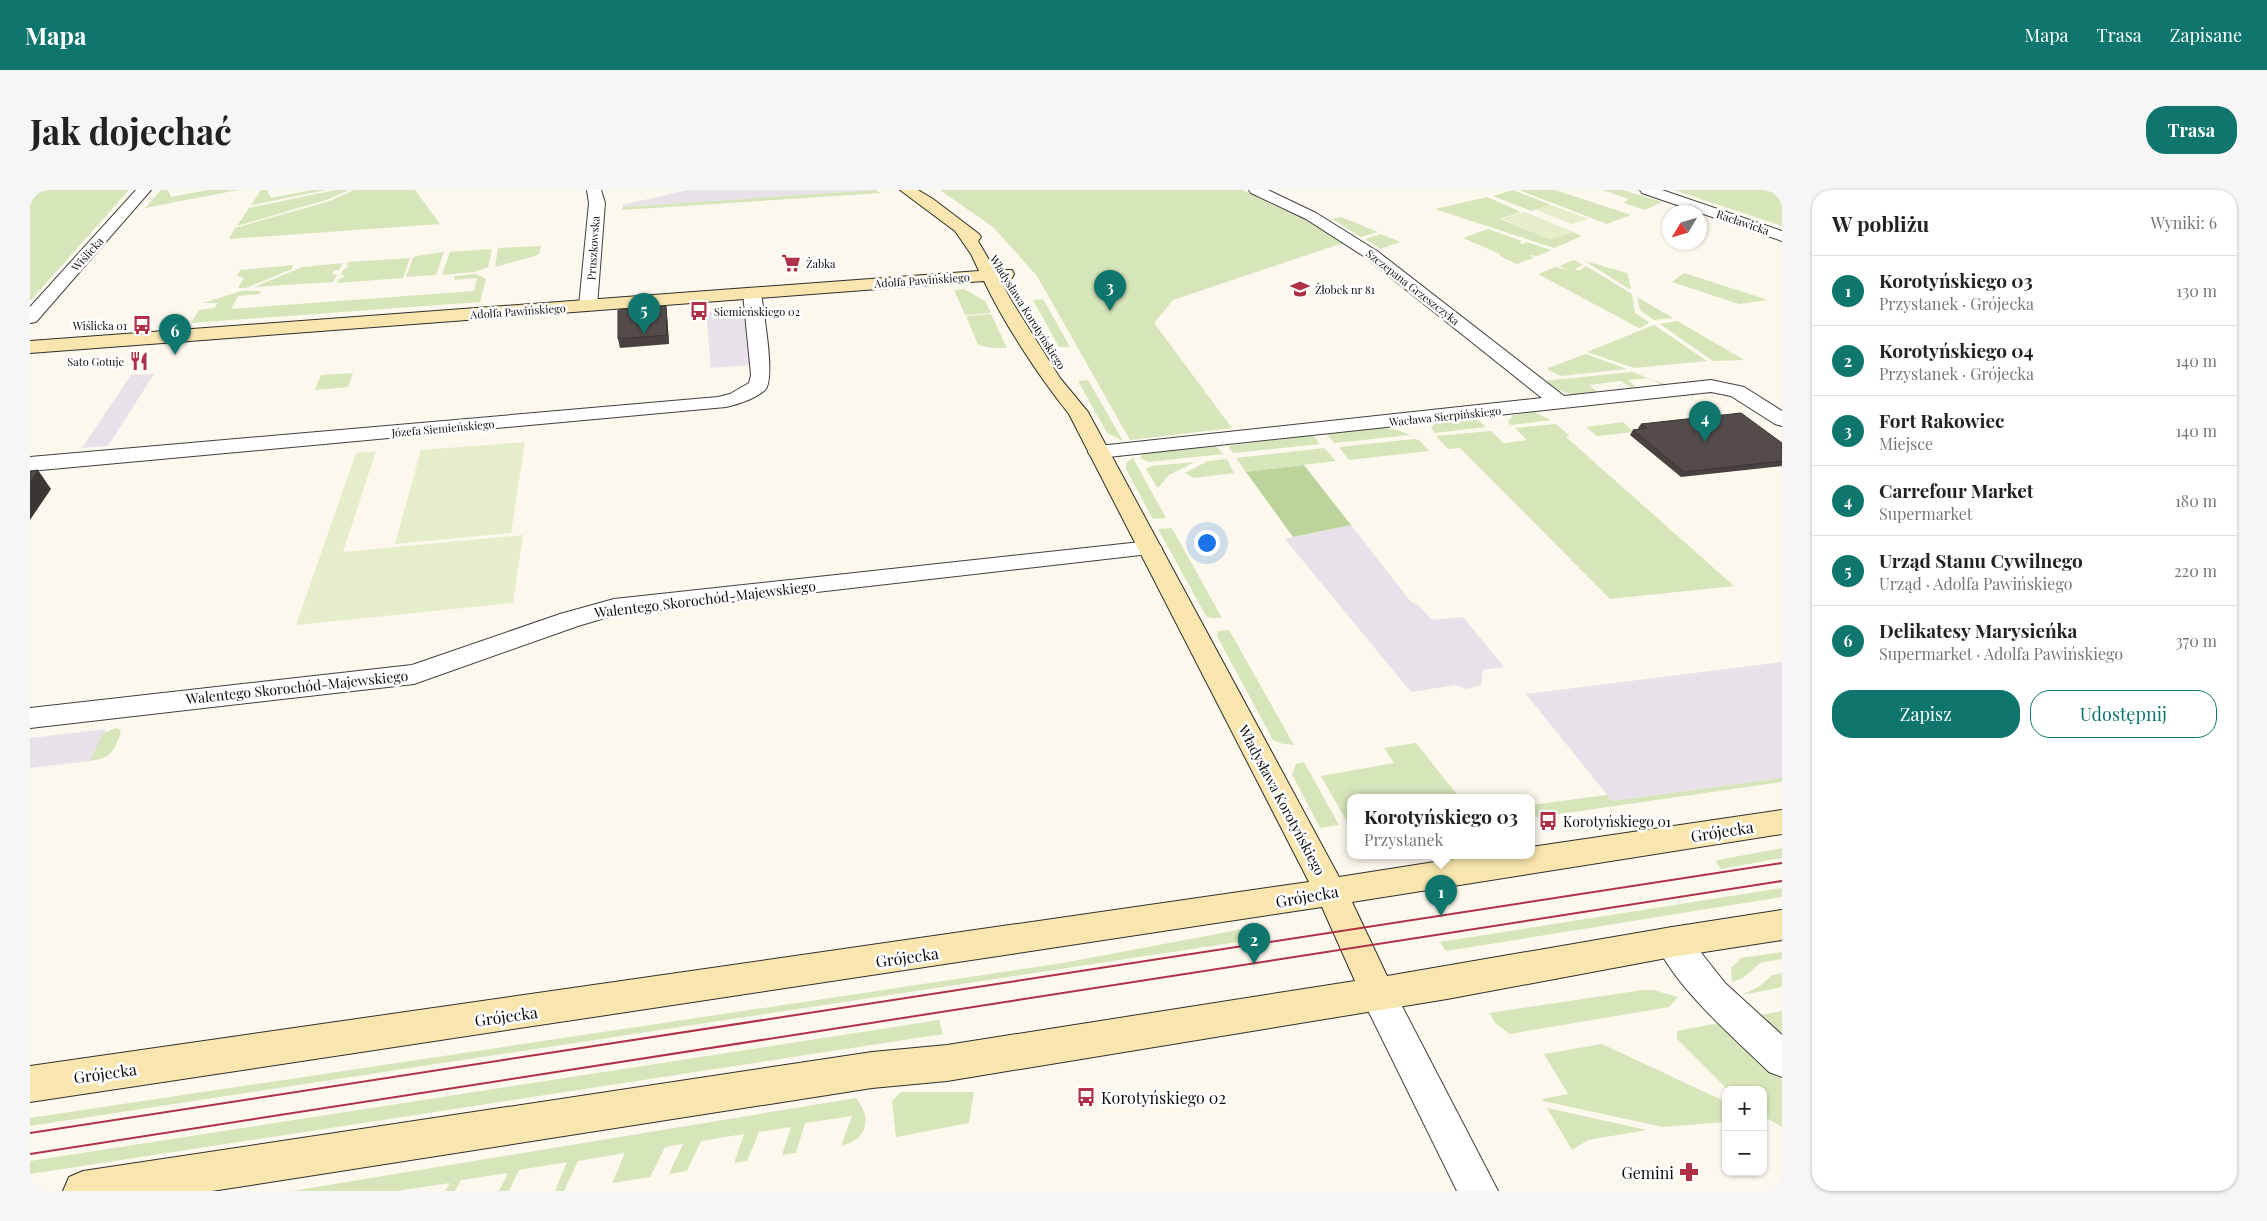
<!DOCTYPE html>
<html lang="pl">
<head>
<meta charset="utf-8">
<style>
  :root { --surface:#fff; --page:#f6f6f6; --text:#222; --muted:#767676; --line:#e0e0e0; --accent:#0f766e }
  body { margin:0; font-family:"Playfair Display",serif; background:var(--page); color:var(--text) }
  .controls { position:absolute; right:15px; bottom:15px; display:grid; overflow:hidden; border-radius:10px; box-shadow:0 1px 4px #0004 }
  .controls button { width:45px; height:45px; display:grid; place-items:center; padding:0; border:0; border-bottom:1px solid var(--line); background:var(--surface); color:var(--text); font:25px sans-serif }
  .compass { position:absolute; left:1632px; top:15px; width:45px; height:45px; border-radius:50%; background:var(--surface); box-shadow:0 1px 4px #0004; rotate:232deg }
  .you { position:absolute; left:1176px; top:352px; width:18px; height:18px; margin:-12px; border:4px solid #fff; border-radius:50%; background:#1a73e8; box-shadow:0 0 0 8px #1a73e833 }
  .badge { display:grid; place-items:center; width:32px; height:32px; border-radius:50%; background:var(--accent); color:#fff; font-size:16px; font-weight:700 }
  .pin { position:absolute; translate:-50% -41px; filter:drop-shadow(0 1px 2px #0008) }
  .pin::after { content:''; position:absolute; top:26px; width:18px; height:15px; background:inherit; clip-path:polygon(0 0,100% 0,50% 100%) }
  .popup { position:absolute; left:1317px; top:604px; width:188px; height:65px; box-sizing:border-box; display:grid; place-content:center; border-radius:10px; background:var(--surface); filter:drop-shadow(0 1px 4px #0005); font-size:16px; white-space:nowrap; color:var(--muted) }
  .popup b { font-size:19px; color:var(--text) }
  .popup::after { content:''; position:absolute; left:50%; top:100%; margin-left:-10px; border:10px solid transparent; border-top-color:var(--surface) }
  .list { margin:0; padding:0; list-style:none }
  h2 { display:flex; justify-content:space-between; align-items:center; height:65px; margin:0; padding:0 20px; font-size:21px }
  h2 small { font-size:16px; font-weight:400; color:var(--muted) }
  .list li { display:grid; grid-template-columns:32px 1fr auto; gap:15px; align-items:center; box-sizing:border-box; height:70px; padding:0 20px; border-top:1px solid var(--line) }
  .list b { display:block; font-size:19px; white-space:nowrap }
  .list p { margin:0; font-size:16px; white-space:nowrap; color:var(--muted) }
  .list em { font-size:16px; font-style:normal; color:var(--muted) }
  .actions { display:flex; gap:10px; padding:15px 20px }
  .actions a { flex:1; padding:11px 0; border:1px solid var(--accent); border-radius:20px; text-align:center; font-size:18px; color:var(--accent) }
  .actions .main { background:var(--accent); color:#fff }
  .map { position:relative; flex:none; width:1752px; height:1001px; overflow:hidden; border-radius:20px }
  header { display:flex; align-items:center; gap:30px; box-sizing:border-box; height:70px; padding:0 25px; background:var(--accent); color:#fff }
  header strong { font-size:24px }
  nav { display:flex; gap:28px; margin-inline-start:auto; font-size:18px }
  .intro { display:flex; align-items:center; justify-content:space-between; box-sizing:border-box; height:120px; padding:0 30px }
  h1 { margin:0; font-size:35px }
  .button { padding:12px 22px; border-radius:20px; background:var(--accent); color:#fff; font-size:18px; font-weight:700 }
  main { display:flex; gap:30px; padding:0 30px }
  aside { flex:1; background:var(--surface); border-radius:20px; box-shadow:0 1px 4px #0004 }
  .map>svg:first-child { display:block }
</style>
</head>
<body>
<header>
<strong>Mapa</strong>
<nav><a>Mapa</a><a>Trasa</a><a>Zapisane</a></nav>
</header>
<div class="intro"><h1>Jak dojechać</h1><a class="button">Trasa</a></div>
<main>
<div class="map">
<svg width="1752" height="1001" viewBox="0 0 1752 1001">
  <rect width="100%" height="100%" fill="#fdf8ed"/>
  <!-- industrial -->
  <g fill="#e8e1ea">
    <path d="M658,0h187l-252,17 -1,-2z"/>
    <path d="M697,120l12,8 8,-1 5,48 -41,3 -5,-56z"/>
    <path d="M124,184l-46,72 -26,2 49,-73z"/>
    <path d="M1321,335l60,77 6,2 15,16 31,-3 41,50 -21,3 -2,15 -15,4 -10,-4 -45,7 -126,-153z"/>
    <path d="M1752,472v116l-170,23 -86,-107z"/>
    <path d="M76,539l-16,32 -60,7v-30z"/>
  </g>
  <!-- green -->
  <g fill="#d6e5ba">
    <path d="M0,0h99l-99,111z"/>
    <path d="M131,0h7l3,7 36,-7h31l-93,18z"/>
    <path d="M231,0h6l4,8 41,-8h14l-75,15z"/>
    <path d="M305,0h14l-20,9 -92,27 12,-18z"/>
    <path d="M324,0h61l25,34 -211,15 6,-11 95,-27z"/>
    <path d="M845,0l6,3 -259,17 1,-3z"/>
    <path d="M910,0h302l30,14 5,-1 69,39 -173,58 -19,23 78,105 -102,12 -93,-164 -44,-49z"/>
    <path d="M1483,0l38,15 -20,6 -38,-15z"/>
    <path d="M1489,0h36l76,25 -24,9z"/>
    <path d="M1572,0h21l39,12 -17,8 -21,-7 5,-4z"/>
    <path d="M1644,0h108v36z"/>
    <path d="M1457,7l34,15 -21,7 50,20 23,-7 9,4 -28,12 -119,-39z"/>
    <path d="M1311,27l37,15 -17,5 -29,-18z"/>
    <path d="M1458,39l34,12 -3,2 4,1 3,-2 25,8 -14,6 -8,-1 5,3 -17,6 -17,-8v-2l-37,-16z"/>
    <path d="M1351,44l19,8 -20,7 -15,-10z"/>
    <path d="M511,56l-2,8 -4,2 -40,11 3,-19z"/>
    <path d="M459,59l3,1 -4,17 -13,5 -33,3 8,-23z"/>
    <path d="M414,62l-8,23 -30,2 7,-19 3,-2z"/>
    <path d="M380,68l-7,20 -66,5 2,-4 4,-1 1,-3h-3l3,-6 3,-1 1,-6z"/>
    <path d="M1544,70l9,5 -8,4 4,2 7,-5 46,28 3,19 14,9 -1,2 -9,4 -101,-54 18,-7 14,4 -11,-5z"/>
    <path d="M1555,71l42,12 4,15 -2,1z"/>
    <path d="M313,73l-4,7h-5l-2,4 5,1 -4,7 -79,5 49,-20z"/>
    <path d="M263,75l-1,4 -46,19h-8l6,-10 -7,-2 3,-6z"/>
    <path d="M1654,83l84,27 -29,4 -67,-22z"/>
    <path d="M446,84l10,5 -6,23 -289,21 8,-13 15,-2 4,-5h-15l38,-12h20l-2,3 -21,2 -7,13 243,-18 3,-13 -23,2 1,-4z"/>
    <path d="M934,99l21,12 6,12 -26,2 -11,-25z"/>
    <path d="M1607,107l36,21 -19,2 -14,-10z"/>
    <path d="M1013,109l27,48h-11l-26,-47z"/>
    <path d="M961,124l16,34h-14l-15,-3 -12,-29z"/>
    <path d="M1646,131l3,1 65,38 -31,1 -53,-37z"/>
    <path d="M1624,135l53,36 -73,7 -47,-16z"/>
    <path d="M1556,164l41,15 -66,7 -13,-6v-2z"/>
    <path d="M1602,182l38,14h-7l-13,-8 -22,2 7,6 -4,2 -10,-7 -32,4 11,9c-23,2 -38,1 -57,-13z"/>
    <path d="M323,183l-5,14 -33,3 6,-15z"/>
    <path d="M1058,190l35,61 -16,-8 -29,-52z"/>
    <path d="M1504,222l17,8 -40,5 -3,-3 5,-7z"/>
    <path d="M1445,228l11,9 -52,6 -3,-6 6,-5z"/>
    <path d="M1593,232l11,10 -37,4 -11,-9z"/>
    <path d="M1526,234l14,12 -4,1 168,149 -124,13 -150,-151 -12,1 -12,-13 55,-5 13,12 23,-3 -12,-12z"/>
    <path d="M1351,238l17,2 12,5 -76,8 -7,-9z"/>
    <path d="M1283,245l7,9 -87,9 -5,-7z"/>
    <path d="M1384,249l5,1 10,11 -80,9 -10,-13z"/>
    <path d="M1185,255l8,9 -75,8 -8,-4 2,-3 -1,-1z"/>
    <path d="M1294,258l12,13 -90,11 -10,-14z"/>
    <path d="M1103,268l33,60 -13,1 -27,-50v-6z"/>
    <path d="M1197,269l7,14 -40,5 -9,-5 23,-12z"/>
    <path d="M1165,272l-26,13 -11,13 -12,-19 5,-3z"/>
    <path d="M1142,338l50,90h-11l-5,-2 -48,-87z"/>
    <path d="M1199,440l65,115 -11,-1 -10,-4 -56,-104 1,-5z"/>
    <path d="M86,538l3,1 2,4c-9,20 -8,24 -31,28l13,-28z"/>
    <path d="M1386,553l43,54h-108l-1,30 -29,-51 73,-13 -10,-15z"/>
    <path d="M1274,572l35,63 -19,3 -28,-54 4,-10z"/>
    <path d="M1752,588v4l-251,36v-13l76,-10 5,6z"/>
    <path d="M1752,658v10l-61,11 -5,-6 2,-3z"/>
    <path d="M1752,698v9l-336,54 -6,-9z"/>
    <path d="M1229,736l5,12 -1234,188v-8l1033,-155z"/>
    <path d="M1752,762v7l-22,4 -17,15 -11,4 -1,-14 10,-10z"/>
    <path d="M1752,783v14l-40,8 18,-9 12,-11z"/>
    <path d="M1613,800h10l25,7 -9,10 -159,27 -15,-11 -6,-10z"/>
    <path d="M1752,821v27l-26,-22z"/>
    <path d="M909,830l4,14 -913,140v-13z"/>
    <path d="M1689,833l63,57v47l-19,-11v-26h-35l-51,-51v-8z"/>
    <path d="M1572,854l124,58v20l-63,5 -120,-26 -1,-2 26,-5 -24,-40z"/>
    <path d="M871,902h73l-5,31 -73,14 -4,-36z"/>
    <path d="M826,908c17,21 11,42 -15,48l11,-30 -47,7 -9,30 -14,2 9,-28 -32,5 -12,29 -13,2 10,-29 -43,7 -14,30 -18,3 14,-30 -18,3 -15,30 -38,6 13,-30 -47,8 -14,30h-9l12,-29 -48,8 -10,21h-10l9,-18 -47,7 -6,11h-10l5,-8 -54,8h-104z"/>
    <path d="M1517,918l100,22 -59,10 -16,10z"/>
  </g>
  <!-- forest -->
  <path fill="#bcd49b" d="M1274,275l47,60 -58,12 -47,-65z"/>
  <!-- pitch -->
  <g fill="#e5edcb">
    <path d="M1521,15l38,14 -17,5 -36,-14z"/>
    <path d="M1495,22l48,20 -23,7 -48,-20z"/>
    <path d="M495,252l-14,91 -116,11 26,-94z"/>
    <path d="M346,261l-33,101 180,-17 -10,68 -217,22 60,-172z"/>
  </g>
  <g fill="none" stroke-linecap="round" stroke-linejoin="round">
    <!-- street casing -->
    <g stroke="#3f3f3f" stroke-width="2">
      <g id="street">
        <path d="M106,0h15l-115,132 -6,1v-16z"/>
        <path d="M557,0h14l4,13 -8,103 -3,4h-12l-3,-4 10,-103z"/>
        <path d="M1219,0h19l48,23 61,38 187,145 147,-16 33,7 38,24v15l-7,-2 -44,-28 -20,-4 -612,66 -8,-1 -3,-5 3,-5 8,-1 443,-48 -177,-141 -59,-38 -55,-26z"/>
        <path d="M1610,0h22l120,41v10l-140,-48z"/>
        <path d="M722,98l6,1 3,4c2,17 15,86 4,97 -10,9 -26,14 -39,17l-696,64v-14l688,-60 12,-3 19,-11 2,-8 -8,-82 3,-4z"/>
        <path d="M1120,351l8,2 4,5 -4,5 -543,62 -37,11 -164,58 -384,44v-20l382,-43 148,-51 54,-15z"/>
        <path d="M1642,737l12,4 41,52 57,52v42l-13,-5c-38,-37 -92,-83 -114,-130l5,-11z"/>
        <path d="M1348,788l12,5 108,208h-41l-97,-197 6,-11z"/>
      </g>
    </g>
    <!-- secondary casing -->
    <g stroke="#2e2e2e" stroke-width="2">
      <path id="secondary" d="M870,0h18l15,9 46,35 2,3 -3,4 17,29h17l2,4 -2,4 -12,2 11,20 49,78 28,34 251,465 140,-22h52v-8l251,-37v24l-430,68 35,74 285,-49 110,-17v30l-110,17 -225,42 -500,82 -75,7 -660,103h-149l6,-14 14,-6 789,-119 75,-7 408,-64 -33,-74 -1292,195v-36l1279,-184 -240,-468c-31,-39 -64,-89 -85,-133l-954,72v-12l949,-70 -8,-17 -16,-23z"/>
    </g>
    <!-- street -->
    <use href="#street" fill="#fff" fill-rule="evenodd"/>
    <!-- secondary -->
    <use href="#secondary" fill="#f8e6ae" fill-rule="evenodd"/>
    <!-- tram -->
    <g stroke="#b03147" stroke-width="2">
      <path d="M0,943l1752,-270"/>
      <path d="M0,964l1752,-273"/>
    </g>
  </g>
  <!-- wall -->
  <g fill="#484140">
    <path d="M636,116l1,9 2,29 -49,4 -2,-9z"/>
    <path d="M1611,234l141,19v23l-101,11 -51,-42 3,-5 6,-1 -1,-1z"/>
  </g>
  <!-- shaded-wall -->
  <g fill="#3b3534">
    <path d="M636,116l1,9 2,29 -2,-9z"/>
    <path d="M8,280l13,19 -21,31v-38z"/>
  </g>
  <!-- building -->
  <g fill="#544c4a" stroke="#3b3534">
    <path d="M636,116l1,29 -49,4v-29z"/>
    <path d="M1711,223l41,30v18l-98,11 -51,-42 14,-2 -6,-4z"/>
    <path d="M8,280l-8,12v-11z"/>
  </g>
  <!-- icons -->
  <defs>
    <g id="supermarket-bare" transform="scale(1.5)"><path d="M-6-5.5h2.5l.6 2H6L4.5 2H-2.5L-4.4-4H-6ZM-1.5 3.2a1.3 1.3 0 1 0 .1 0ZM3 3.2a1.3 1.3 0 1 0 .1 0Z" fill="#b03147" stroke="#fff" stroke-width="2.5" paint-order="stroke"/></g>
    <g id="school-bare" transform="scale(1.5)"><path d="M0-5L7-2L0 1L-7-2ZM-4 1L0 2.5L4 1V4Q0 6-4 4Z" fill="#b03147" stroke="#fff" stroke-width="2.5" paint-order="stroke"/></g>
    <g id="bus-bare" transform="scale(1.5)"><path d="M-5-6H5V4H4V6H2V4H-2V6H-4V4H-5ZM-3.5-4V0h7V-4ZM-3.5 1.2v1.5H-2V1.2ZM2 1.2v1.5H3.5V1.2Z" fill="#b03147" stroke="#fff" stroke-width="2.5" paint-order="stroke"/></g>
    <g id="restaurant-bare" transform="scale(1.5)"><path d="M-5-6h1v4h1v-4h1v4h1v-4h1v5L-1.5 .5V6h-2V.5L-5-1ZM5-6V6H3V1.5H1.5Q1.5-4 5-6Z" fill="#b03147" stroke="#fff" stroke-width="2.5" paint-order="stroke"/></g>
    <g id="pharmacy-bare" transform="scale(1.5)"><path d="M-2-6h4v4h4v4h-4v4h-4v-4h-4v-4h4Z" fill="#b03147" stroke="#fff" stroke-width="2.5" paint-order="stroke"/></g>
  </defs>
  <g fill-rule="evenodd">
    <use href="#supermarket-bare" x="761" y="73"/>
    <use href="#school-bare" x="1270" y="99"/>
    <use href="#bus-bare" x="669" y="121"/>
    <use href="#bus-bare" x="112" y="135"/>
    <use href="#restaurant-bare" x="109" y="171"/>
    <use href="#bus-bare" x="1518" y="631"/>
    <use href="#bus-bare" x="1056" y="907"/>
    <use href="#pharmacy-bare" x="1659" y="982"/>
  </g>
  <g text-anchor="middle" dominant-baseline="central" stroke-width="5" stroke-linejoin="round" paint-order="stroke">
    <!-- far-street labels -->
    <g font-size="11" fill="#0c0c0c" stroke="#fff">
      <text transform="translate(1713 32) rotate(19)">Racławicka</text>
      <text transform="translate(563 58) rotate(-86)">Pruszkowska</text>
      <text transform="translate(57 64) rotate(-48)">Wiślicka</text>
      <text transform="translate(892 90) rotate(-4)">Adolfa Pawińskiego</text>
      <text transform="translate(1383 97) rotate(38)">Szczepana Grzeszczyka</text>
      <text transform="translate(488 121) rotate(-4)">Adolfa Pawińskiego</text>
      <text transform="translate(998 122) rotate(58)">Władysława Korotyńskiego</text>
      <text transform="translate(1415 226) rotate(-6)">Wacława Sierpińskiego</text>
      <text transform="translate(413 238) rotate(-5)">Józefa Siemieńskiego</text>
    </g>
    <!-- far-poi labels -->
    <g font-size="11" fill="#0c0c0c" stroke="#fff" text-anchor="start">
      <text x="776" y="73">Żabka</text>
      <text x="1285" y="99">Żłobek nr 81</text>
      <text x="684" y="121">Siemieńskiego 02</text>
      <text x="97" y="135" text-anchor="end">Wiślicka 01</text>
      <text x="94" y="171" text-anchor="end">Sato Gotuje</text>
    </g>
    <!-- street labels -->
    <g font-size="14" fill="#0c0c0c" stroke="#fff">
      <text transform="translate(675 409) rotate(-7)">Walentego Skorochód-Majewskiego</text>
      <text transform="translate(267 497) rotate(-6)">Walentego Skorochód-Majewskiego</text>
      <text transform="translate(1252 610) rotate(62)">Władysława Korotyńskiego</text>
    </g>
    <!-- poi labels -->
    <g font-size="14" fill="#0c0c0c" stroke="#fff" text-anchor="start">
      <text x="1533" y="631">Korotyńskiego 01</text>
    </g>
    <!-- near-street labels -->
    <g font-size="16" fill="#0c0c0c" stroke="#fff">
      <text transform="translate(1692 641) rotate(-9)">Grójecka</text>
      <text transform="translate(1277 706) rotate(-10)">Grójecka</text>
      <text transform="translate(877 767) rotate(-8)">Grójecka</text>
      <text transform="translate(476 826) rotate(-8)">Grójecka</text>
      <text transform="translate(75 883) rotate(-8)">Grójecka</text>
    </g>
    <!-- near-poi labels -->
    <g font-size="16" fill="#0c0c0c" stroke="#fff" text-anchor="start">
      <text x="1071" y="907">Korotyńskiego 02</text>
      <text x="1644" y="982" text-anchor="end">Gemini</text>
    </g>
  </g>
</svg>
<div class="controls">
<button>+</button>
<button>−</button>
</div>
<svg class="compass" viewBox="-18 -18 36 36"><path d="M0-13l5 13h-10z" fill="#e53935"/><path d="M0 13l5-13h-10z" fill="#767676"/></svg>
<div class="you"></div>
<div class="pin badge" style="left:1411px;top:726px">1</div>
<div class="popup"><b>Korotyńskiego 03</b>Przystanek</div>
<div class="pin badge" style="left:1224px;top:774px">2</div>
<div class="pin badge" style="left:1080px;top:121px">3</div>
<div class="pin badge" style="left:1675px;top:252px">4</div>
<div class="pin badge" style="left:614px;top:144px">5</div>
<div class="pin badge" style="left:145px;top:165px">6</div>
</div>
<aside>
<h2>W pobliżu<small>Wyniki: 6</small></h2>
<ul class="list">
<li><span class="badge">1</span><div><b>Korotyńskiego 03</b><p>Przystanek · Grójecka</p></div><em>130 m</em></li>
<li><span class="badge">2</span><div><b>Korotyńskiego 04</b><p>Przystanek · Grójecka</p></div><em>140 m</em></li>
<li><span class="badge">3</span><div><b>Fort Rakowiec</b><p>Miejsce</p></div><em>140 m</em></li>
<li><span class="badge">4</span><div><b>Carrefour Market</b><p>Supermarket</p></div><em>180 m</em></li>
<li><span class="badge">5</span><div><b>Urząd Stanu Cywilnego</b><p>Urząd · Adolfa Pawińskiego</p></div><em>220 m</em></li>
<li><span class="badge">6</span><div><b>Delikatesy Marysieńka</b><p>Supermarket · Adolfa Pawińskiego</p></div><em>370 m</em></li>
</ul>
<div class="actions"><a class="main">Zapisz</a><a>Udostępnij</a></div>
</aside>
</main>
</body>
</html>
